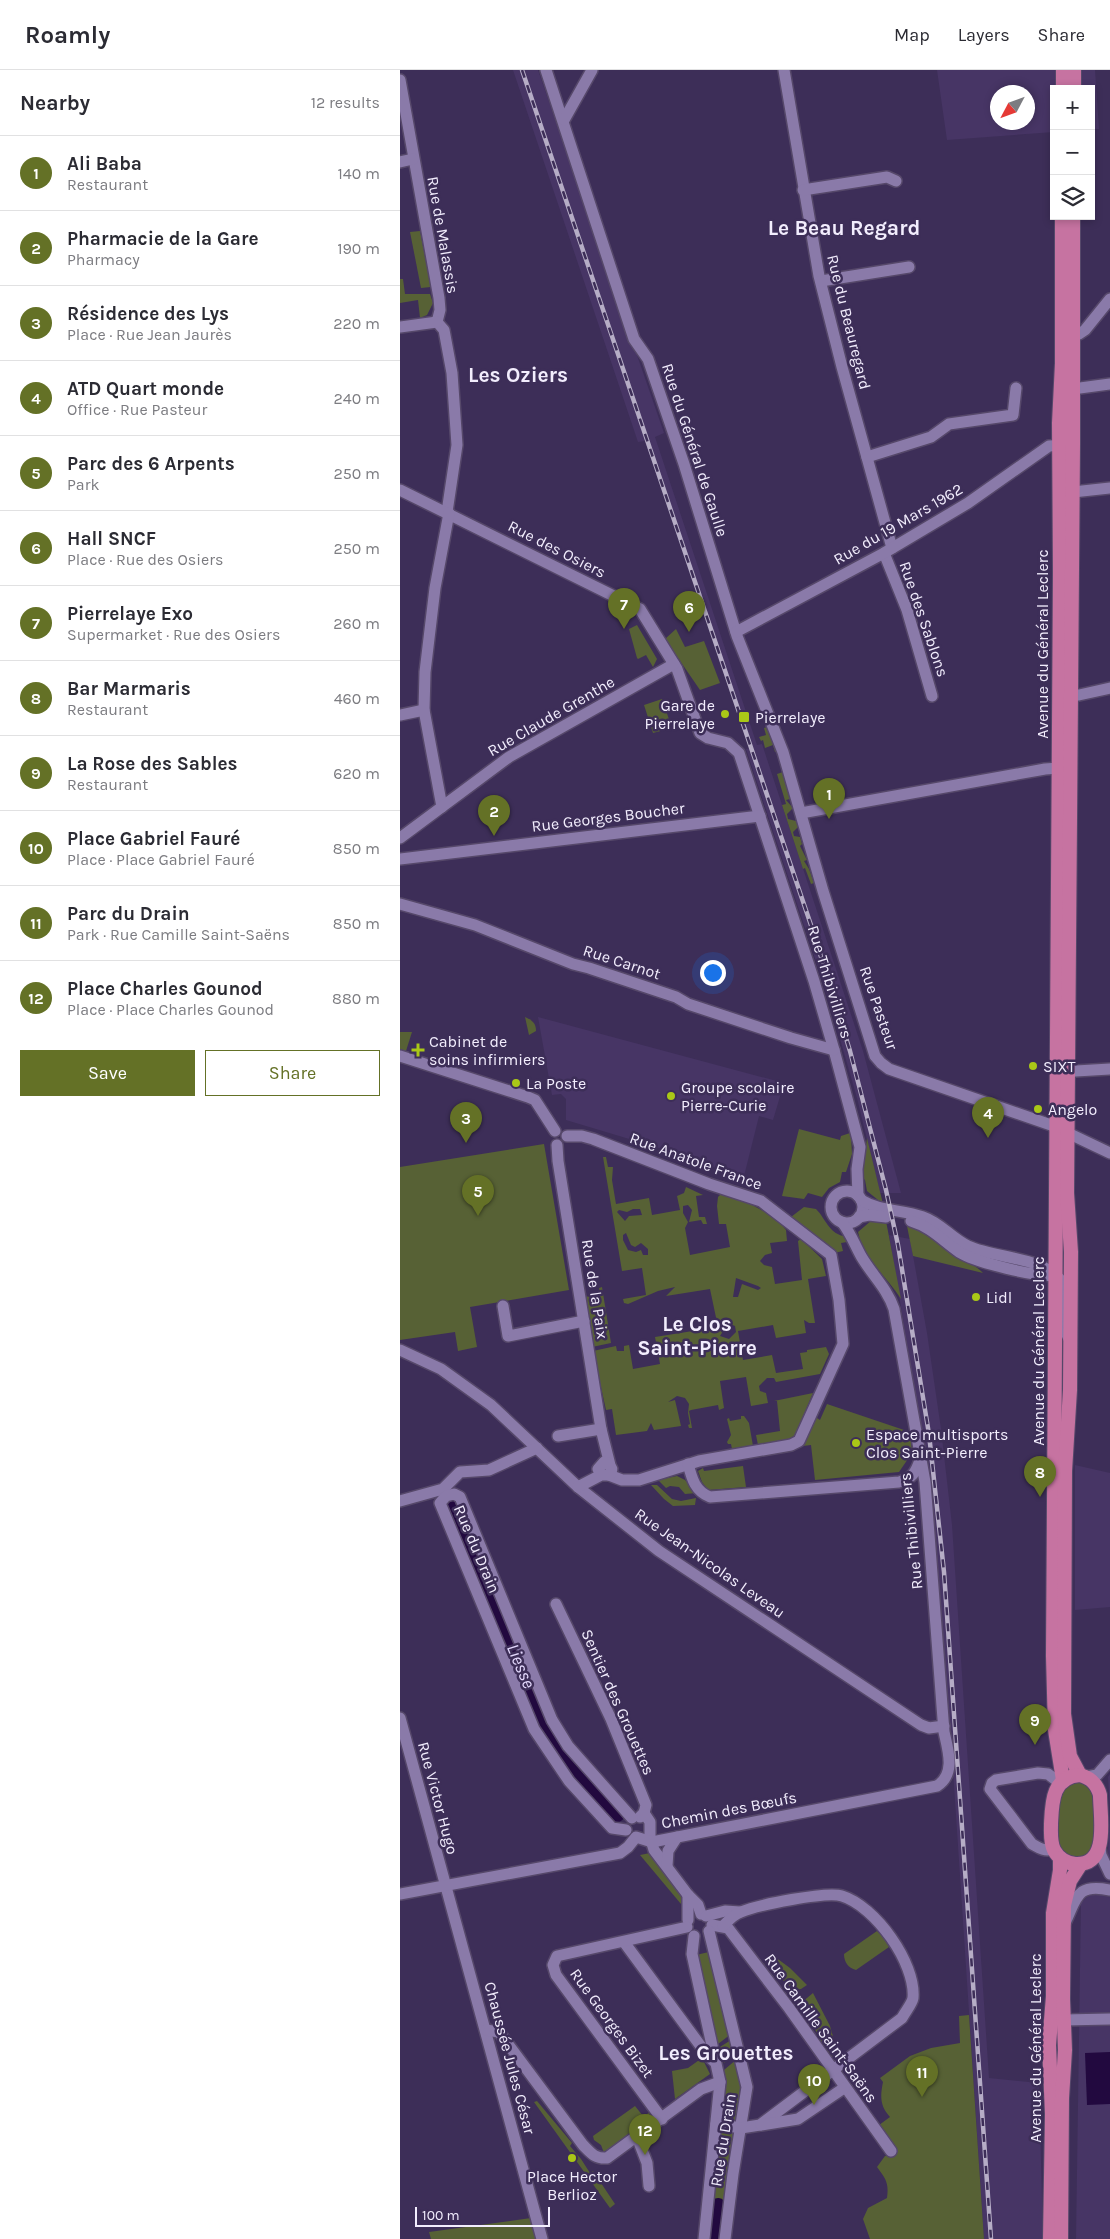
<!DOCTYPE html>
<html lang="en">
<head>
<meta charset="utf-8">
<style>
  :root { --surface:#fff; --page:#f2f2f3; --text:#2b2b33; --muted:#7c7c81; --line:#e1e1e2; --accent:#647126 }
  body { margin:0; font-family:Karla,sans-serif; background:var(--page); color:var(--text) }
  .controls { position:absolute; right:15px; top:15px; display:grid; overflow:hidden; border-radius:0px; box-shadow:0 2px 8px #0003 }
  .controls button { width:45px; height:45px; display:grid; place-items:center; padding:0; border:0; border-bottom:1px solid var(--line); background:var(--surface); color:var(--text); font:25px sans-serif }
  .compass { position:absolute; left:590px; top:15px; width:45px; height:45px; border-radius:50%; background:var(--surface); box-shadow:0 2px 8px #0003; rotate:229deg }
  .scale { position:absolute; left:15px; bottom:12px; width:135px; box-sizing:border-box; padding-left:5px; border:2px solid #f2edfd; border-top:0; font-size:14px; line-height:18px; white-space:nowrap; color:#f2edfd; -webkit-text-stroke:4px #3d2e58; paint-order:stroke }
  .you { position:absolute; left:312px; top:902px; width:18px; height:18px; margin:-12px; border:4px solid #fff; border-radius:50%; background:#1a73e8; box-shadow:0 0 0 8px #1a73e833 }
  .badge { display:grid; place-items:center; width:32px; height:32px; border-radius:50%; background:var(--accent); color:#fff; font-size:16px; font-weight:700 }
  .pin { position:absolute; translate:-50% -41px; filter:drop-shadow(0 1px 2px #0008) }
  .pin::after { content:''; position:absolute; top:26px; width:18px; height:15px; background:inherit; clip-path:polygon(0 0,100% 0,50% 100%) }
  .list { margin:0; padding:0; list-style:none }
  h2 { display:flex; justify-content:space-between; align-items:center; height:65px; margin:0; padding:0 20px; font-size:21px }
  h2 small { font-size:16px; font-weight:400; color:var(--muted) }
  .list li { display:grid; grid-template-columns:32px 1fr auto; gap:15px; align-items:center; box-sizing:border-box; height:75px; padding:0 20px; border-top:1px solid var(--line) }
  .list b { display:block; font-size:19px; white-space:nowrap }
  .list p { margin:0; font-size:16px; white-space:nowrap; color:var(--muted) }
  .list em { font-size:16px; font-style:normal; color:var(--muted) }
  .actions { display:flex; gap:10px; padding:15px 20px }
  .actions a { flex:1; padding:11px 0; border:1px solid var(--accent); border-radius:0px; text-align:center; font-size:18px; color:var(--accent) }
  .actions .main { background:var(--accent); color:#fff }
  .icon { flex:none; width:28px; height:28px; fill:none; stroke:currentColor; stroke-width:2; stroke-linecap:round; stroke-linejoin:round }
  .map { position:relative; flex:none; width:710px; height:2169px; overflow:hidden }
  header { display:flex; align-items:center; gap:30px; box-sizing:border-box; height:70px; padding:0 25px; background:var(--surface); border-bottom:1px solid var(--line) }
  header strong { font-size:24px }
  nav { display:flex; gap:28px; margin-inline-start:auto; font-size:18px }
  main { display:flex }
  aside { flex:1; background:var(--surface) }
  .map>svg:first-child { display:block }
</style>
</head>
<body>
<header>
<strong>Roamly</strong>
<nav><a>Map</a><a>Layers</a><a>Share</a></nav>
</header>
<main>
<aside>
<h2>Nearby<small>12 results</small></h2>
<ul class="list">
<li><span class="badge">1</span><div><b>Ali Baba</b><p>Restaurant</p></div><em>140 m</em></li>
<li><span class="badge">2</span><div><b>Pharmacie de la Gare</b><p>Pharmacy</p></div><em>190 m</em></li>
<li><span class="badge">3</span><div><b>Résidence des Lys</b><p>Place · Rue Jean Jaurès</p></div><em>220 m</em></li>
<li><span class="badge">4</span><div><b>ATD Quart monde</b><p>Office · Rue Pasteur</p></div><em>240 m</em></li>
<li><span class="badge">5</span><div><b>Parc des 6 Arpents</b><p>Park</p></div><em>250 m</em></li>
<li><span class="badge">6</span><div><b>Hall SNCF</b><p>Place · Rue des Osiers</p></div><em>250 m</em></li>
<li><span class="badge">7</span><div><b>Pierrelaye Exo</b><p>Supermarket · Rue des Osiers</p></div><em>260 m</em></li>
<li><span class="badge">8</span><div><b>Bar Marmaris</b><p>Restaurant</p></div><em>460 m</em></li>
<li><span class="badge">9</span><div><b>La Rose des Sables</b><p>Restaurant</p></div><em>620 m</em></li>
<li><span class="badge">10</span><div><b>Place Gabriel Fauré</b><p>Place · Place Gabriel Fauré</p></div><em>850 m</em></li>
<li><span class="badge">11</span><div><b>Parc du Drain</b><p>Park · Rue Camille Saint-Saëns</p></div><em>850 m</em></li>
<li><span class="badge">12</span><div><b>Place Charles Gounod</b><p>Place · Place Charles Gounod</p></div><em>880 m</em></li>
</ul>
<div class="actions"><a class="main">Save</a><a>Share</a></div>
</aside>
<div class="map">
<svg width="710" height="2169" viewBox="0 0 710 2169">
  <rect width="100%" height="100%" fill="#3d2e58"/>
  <!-- built -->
  <g fill="#473565" fill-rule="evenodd">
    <path d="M113,0h25l126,363 -9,4 102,308 5,-1 101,307 38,142h-21l-23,-95 -27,-94 -83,-252 -1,-3 4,-1 -105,-307 -7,1z"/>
    <path d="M537,0h158l4,59h-8v-40h-37v43l-107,8zM598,22h30v30h-30z"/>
    <path d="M138,947l246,66 -11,37 -14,-4 -15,60 -56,-16 -5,-7 -10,-5 -7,2 -100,-30v-21l-5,-5 -9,1z"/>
    <path d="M489,1165l21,4 17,94 14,96 11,96 37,553 50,5 4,156h-59l-30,-454 -21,-267 -9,-72z"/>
    <path d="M675,1395l35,8v134l-35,3z"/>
    <path d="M710,1704v83l-2,-2 2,-47 -2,-31z"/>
    <path d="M710,1822v347h-34l5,-336 7,-7z"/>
  </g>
  <!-- green -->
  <g fill="#576135" fill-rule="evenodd">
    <path d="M20,161l11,56 -10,1 -11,-56z"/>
    <path d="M0,209h3l2,15h25l3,9 -6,12 -7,3 -2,-18 -18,3z"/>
    <path d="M237,555l20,34 -4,8 -7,-12 -8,4 -1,-1 -8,-29z"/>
    <path d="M276,559l9,18 19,-6 16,42 -20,7 -35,-51z"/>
    <path d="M262,629l10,29 -19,5 -9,-28z"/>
    <path d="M367,657l10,25h-2l-2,-7 -8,3 -2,-8 -2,1 -2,-4 7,-2 -2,-7z"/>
    <path d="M383,702l7,27 -4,1 7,8 -6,6 1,5 8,2 2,6 -5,5 1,4 6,1 2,7 -2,2 7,14 -3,1 5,8 5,14 -3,1 -6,-16 -2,1 -21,-64 4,-1 -9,-30z"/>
    <path d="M125,947c7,3 11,6 11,14l-7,4z"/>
    <path d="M0,962h12l-6,19 -6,-2z"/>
    <path d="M399,1059l41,11 1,-4 9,-3 1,2 1,19 -6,18h-4l-2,10 -11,6 -7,9 -14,-4 -4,6 -22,-3z"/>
    <path d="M467,1068l16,66 -16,-13 -2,-11 -3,-3z"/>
    <path d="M144,1074l25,146 -99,17 7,40 -19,4 -3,-19 -55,8v-173z"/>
    <path d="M203,1087h3l2,10h5l-1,13 4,24 33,-6 3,17 28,-5 -3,-14 7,-3 2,-6 17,8 -7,1 3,21h6l2,7h-4l-2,-4 -12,2 3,-12 -4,-5 -5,1v7l5,9 -3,6 5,27 40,-8 -4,-23h-7l-2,-18 1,-9 4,-4 23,8 31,17 10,12 1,11 -17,2 2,10 -7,2 -5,6 4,4 8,2 3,17 27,-4 -4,-39 3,-2 21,20 4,17 -18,3 7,44h-6l-5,-3 2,13 -30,5 -3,-13 -35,6 5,29 29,-5 4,18 27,-4 -3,-16 7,-1v-2l19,-3 3,7 -9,20 -44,8 -2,-4h-7l-8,8 1,5 6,2 2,10 -17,3 -5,-29 -26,4 4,27 -5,2 -1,-5 -27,5 -2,1 3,17h-3l-1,-3 2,-1 -2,-11 1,-9 -4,-6 -8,-2 -9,6 7,-2 6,26 -27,4 -3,-7 -4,8 -31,4 -4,-26 -6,1 -13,-59 23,-5 1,5h7v-5l5,-1 4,24 27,-5 -5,-27 63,-10 -8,-38 -44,7 9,-9 -17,4 -30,13 -4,-1 -1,-4 23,-4 -4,-27 -20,3zM233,1139h7l2,6 -13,1 -4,5 -8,-9 2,-2 8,2zM226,1163l5,12 4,2 6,-4 7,6v6h-5l-2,-5 -5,2 -8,-2 -5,-10v-5zM336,1208l22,8 3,2 -3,2 -16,-6 -4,13h-5zM328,1253l7,3 1,6 -7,7 -9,-3z"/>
    <path d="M404,1137l12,2c10,10 12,23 27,27l4,6 -6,1 2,8 -13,3 -39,-37z"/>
    <path d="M472,1150l14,1 15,78c-15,-24 -37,-39 -43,-67z"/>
    <path d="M507,1156c19,1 32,20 46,29 11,7 22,9 30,18l-70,-17z"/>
    <path d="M202,1217l9,56 -19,4 -7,-50 15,-3 -1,-6z"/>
    <path d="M413,1323l-18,42 -7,5 -30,5 -2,-10 24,-4 -3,-30h-3z"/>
    <path d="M427,1334l83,28 2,21 -13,19 -84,8 -4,-35 -8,1 -2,-4 13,-26 6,4z"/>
    <path d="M341,1346h3l5,7 4,23 -21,3 -1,-5h-3l-1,-2 4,-7 -4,-16 2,-1 1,3 11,-2z"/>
    <path d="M343,1396l3,21 -38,3 -6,-8 -4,-11 5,-3 1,3z"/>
    <path d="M277,1406l8,4 12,13 -12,1 -6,-7 -9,-1 -4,2 -8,-8z"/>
    <path d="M251,1415h6l15,14 9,2 15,-3 -1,7 -22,1 -9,-7z"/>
    <path d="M678,1712l10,4 6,9 1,48 -4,10 -14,6 -16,-7 -4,-13 3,-48 8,-7z"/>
    <path d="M250,1783l32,42 2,8 -3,1 -41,-49z"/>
    <path d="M477,1861l7,7 5,9 -33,23c-8,-2 -12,-8 -12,-16z"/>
    <path d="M313,1881l18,83 -13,10 -22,-89z"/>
    <path d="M371,1884l19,14 17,17 -6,4 -7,1 -26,-23 2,-4 -2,-2 -4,3z"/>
    <path d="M413,1923l17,33 8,28 -2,4 -7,-2 -28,-53z"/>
    <path d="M569,1945l15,224h-114l-7,-20 5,-11 19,-10c2,-15 -1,-19 -10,-31l8,-11 8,-1 -18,-27 15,-11c-10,-11 -10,-20 -7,-35l-3,-4 30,-22 21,-8 29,-5 -1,-27z"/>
    <path d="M331,1970l4,16 -11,7 -4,-16z"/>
    <path d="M302,1988l8,16 -35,25 -3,-28 16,-3z"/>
    <path d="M337,1989l5,26 -4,37 -13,-2 -4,-2 4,-23 -1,-25z"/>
    <path d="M137,2031l35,42 -2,3 11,13 9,14 3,-2 22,33 -5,4 -76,-106z"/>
    <path d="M235,2036l8,10 6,-3 2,5 -3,5 -44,30 -3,-8 -7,-5 -1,-4z"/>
    <path d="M319,2060l18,2 -12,77 -13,-2z"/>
    <path d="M131,2148l5,21h-105l-2,-7z"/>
  </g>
  <!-- water -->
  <path fill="#22093f" d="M710,1982v52l-23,1 -2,-52z"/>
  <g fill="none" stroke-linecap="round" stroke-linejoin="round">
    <!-- river -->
    <g stroke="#22093f" stroke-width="16">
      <path d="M52,1433l94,221 29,44 42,46"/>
      <path d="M315,2169l3,-33"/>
    </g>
    <!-- minor casing -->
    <g stroke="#56486a" stroke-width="14">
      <g id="minor">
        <path d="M146,0l88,269 14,20 36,105 53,172 46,116 40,139 52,165 6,7 8,6 162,56 59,28"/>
        <path d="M384,0l35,206 23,91 50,181"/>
        <path d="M0,10l39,218 1,12 -3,12 7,8 8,43 5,72 -10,67"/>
        <path d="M164,50l28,-50"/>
        <path d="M0,92l13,-3"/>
        <path d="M403,120l84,-13 9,4"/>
        <path d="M421,211l88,-14"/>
        <path d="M0,257l37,-5"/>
        <path d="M666,265l13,-1 6,-4 25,-31"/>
        <path d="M665,320l45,-6"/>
        <path d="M467,387l64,-20 18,-13 64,-9 3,-27"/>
        <path d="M0,420l240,119 37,60 23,64 8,5 20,5 11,10 75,228 20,69 26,97 -3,22 1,27"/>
        <path d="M673,422l37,-4"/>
        <path d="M484,483l23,57 25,86"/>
        <path d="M336,562l148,-79 84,-50 81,-57 18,-1"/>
        <path d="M664,626l15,-1 31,-7"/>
        <path d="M0,645l24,-5"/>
        <path d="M42,737l-18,-97 1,-38 10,-84 14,-75"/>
        <path d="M401,743l244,-44 14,-1 6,2"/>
        <path d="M0,768l109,-81 165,-93"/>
        <path d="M0,789l360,-43"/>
        <path d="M0,834l75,21 98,39 16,4 87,29 12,7 103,34 43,12"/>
        <path d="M0,986l128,41 7,3 20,31"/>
        <path d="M659,1002l51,-3"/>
        <path d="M167,1066h15l11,3 116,45 52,17 70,54 8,45 4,44 -44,97 -8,4 -92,16 -60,19h-17l-13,-5"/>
        <path d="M157,1075l1,16 43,268 9,36"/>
        <circle cx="447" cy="1137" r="16"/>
        <path d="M461,1130c20,12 41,9 62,17 18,6 28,21 45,29 28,13 76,10 94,36l1,44 6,13"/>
        <path d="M459,1147l10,-2 17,2"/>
        <path d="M511,1151c20,6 31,19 48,31 16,10 79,26 97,23"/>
        <path d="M103,1236l5,30 76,-15"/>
        <path d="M0,1280l41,19 50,36 87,82 81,64 262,174 8,3 15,-2"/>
        <path d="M158,1366l43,-7"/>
        <path d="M288,1394c4,15 7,27 22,33l189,-15c13,-3 17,-10 21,-22"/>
        <path d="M178,1417l23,-12h9l2,-6 -4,-6 -4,-1 -6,7 3,6"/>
        <path d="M0,1431l43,-12 17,-17 29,-2 48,-22"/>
        <path d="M156,1534l55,115 35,86 -2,8"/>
        <path d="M0,1648l142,521"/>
        <path d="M686,1707l11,-2 13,-15"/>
        <path d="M240,1747l4,-4 6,9v15l4,13 34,45 10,10 3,9"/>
        <path d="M226,1760l-14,-2 -43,-47 -35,-52 -94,-226 6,-7 8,-2 6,3 78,189 14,34 16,26 64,72"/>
        <path d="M700,1778l1,7 9,19"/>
        <path d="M653,1779c-8,3 -14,-1 -21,-5l-42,-55 2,-6 4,-3 42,-7 10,1 12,9"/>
        <path d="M267,1796l1,-15 9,-14"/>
        <path d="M0,1824l220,-41 8,-6 8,-10 16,5 285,-56c19,-12 11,-36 7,-54l-19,-250 -31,-173c-7,-21 -22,-34 -33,-53 -7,-13 -10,-22 -19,-34"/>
        <path d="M288,1825v25"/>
        <path d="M306,1846l19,-5 15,1"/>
        <path d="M665,1853c12,-25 11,-40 45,-33"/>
        <path d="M312,1855l16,3 61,80 102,143"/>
        <path d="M309,1861l38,156 -14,87 -8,65"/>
        <path d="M294,1866l-2,18 28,128 -16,157"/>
        <path d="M224,1872l84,114 7,6"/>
        <path d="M664,1950l46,-1"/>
        <path d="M86,1960l13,2 84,113c8,8 12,14 24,13l94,-69 19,-7"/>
        <path d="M262,2049l-106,-144 -3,-10 4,-9 130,-29"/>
        <path d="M316,2054l25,4 19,-3 142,-107c3,-6 10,-14 11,-20 3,-35 -38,-92 -71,-102 -15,-5 -85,9 -101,16 -7,2 -13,9 -18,14"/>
        <path d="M361,2055l37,-6 46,-31"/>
        <path d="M237,2067l10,26 2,23"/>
      </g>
    </g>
    <!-- major casing -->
    <g stroke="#56486a" stroke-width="16">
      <g id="major">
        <path d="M663,19v-19"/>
        <path d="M674,19v-19"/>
        <path d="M662,146v147l-3,60 1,149 -7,1084 2,74 8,50"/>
        <path d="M673,146v229l-6,748 4,59 -1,138 -5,81 -1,243 6,42 10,19"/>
        <path d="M680,1705c11,3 17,9 20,20 0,22 10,70 -24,69 -9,0 -18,-6 -22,-14 -4,-8 -3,-17 -3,-26 1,-22 1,-47 29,-49z"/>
        <path d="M650,2169l2,-125 -3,-69 4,-49v-83l7,-43v-12"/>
        <path d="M661,2169l1,-141 3,-48 -2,-51 1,-94 6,-24 11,-17"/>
      </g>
    </g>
    <!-- minor -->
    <use href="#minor" stroke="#8a7aa9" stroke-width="11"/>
    <!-- major -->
    <use href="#major" stroke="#c673a1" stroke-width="14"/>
    <!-- rail casing -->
    <g stroke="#b6adc6" stroke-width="4.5">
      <path id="rail" d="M122,0l292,864 36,117 36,139 12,55 31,189 15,138 47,667"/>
    </g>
    <!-- rail -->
    <use href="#rail" stroke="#3d2e58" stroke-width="2.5" stroke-dasharray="8" stroke-linecap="butt"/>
  </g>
  <!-- markers -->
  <g fill="#aac717" stroke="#3d2e58" stroke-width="2">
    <circle cx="325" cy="644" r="5"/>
    <rect x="338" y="641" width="12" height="12" rx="2.5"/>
    <path d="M15.5 972.5h5v5h5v5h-5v5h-5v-5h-5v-5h5z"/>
    <circle cx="633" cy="996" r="5"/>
    <circle cx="116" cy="1013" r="5"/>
    <circle cx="271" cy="1026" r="5"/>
    <circle cx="638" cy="1039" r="5"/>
    <circle cx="576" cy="1227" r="5"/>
    <circle cx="456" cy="1373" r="5"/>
    <circle cx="172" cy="2088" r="5"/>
  </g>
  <g text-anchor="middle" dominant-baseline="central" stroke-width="5" stroke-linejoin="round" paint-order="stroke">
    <!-- street labels -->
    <g font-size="16" fill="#f2edfd" stroke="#3d2e58">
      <text transform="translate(43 165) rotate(80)">Rue de Malassis</text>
      <text transform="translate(449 252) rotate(76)">Rue du Beauregard</text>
      <text transform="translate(295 380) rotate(72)">Rue du Général de Gaulle</text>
      <text transform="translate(498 454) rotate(-30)">Rue du 19 Mars 1962</text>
      <text transform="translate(157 479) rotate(27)">Rue des Osiers</text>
      <text transform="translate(524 549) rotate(71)">Rue des Sablons</text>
      <text transform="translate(642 574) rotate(-90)">Avenue du Général Leclerc</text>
      <text transform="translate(151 646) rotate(-30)">Rue Claude Grenthe</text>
      <text transform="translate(208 747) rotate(-7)">Rue Georges Boucher</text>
      <text transform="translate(222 892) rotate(18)">Rue Carnot</text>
      <text transform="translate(430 912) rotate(73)">Rue Thibivilliers</text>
      <text transform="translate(479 938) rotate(71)">Rue Pasteur</text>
      <text transform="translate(296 1091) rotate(20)">Rue Anatole France</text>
      <text transform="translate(195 1219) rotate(81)">Rue de la Paix</text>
      <text transform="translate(638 1281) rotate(-90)">Avenue du Général Leclerc</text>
      <text transform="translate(511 1461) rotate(-96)">Rue Thibivilliers</text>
      <text transform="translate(77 1479) rotate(67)">Rue du Drain</text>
      <text transform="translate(310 1493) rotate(35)">Rue Jean-Nicolas Leveau</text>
      <text transform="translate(218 1632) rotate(66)">Sentier des Grouettes</text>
      <text transform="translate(38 1728) rotate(75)">Rue Victor Hugo</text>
      <text transform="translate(329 1740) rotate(-11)">Chemin des Bœufs</text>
      <text transform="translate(212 1953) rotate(54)">Rue Georges Bizet</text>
      <text transform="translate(421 1958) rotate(54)">Rue Camille Saint-Saëns</text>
      <text transform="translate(635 1978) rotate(-90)">Avenue du Général Leclerc</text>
      <text transform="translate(110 1988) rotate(75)">Chaussée Jules César</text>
      <text transform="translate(323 2070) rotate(-81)">Rue du Drain</text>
    </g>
    <!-- poi labels -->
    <g font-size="16" fill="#f2edfd" stroke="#3d2e58" text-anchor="start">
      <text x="315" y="635" text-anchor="end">Gare de<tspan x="315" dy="18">Pierrelaye</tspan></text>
      <text x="355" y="647">Pierrelaye</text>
      <text x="29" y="971">Cabinet de<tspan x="29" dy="18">soins infirmiers</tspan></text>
      <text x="643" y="996">SIXT</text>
      <text x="126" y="1013">La Poste</text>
      <text x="281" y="1017">Groupe scolaire<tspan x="281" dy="18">Pierre-Curie</tspan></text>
      <text x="648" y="1039">Angelo</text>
      <text x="586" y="1227">Lidl</text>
      <text x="466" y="1364">Espace multisports<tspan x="466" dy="18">Clos Saint-Pierre</tspan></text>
      <text x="172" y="2106" text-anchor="middle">Place Hector<tspan x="172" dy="18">Berlioz</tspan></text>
    </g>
    <!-- water labels -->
    <g font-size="18" font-style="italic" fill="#e4d9fd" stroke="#3d2e58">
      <text transform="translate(121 1596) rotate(67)">Liesse</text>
    </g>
    <!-- district labels -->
    <g font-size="21" font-weight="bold" fill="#f2edfd" stroke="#3d2e58">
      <text x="444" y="158">Le Beau Regard</text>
      <text x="118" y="305">Les Oziers</text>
      <text x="297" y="1254">Le Clos<tspan x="297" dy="24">Saint-Pierre</tspan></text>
      <text x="326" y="1983">Les Grouettes</text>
    </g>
  </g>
</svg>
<div class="controls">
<button>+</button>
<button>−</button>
<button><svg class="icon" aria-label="layers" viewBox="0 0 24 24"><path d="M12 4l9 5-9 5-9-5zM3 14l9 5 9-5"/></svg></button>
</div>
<svg class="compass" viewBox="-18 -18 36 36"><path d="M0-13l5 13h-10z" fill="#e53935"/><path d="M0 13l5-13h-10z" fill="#7c7c81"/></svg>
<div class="scale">100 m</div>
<div class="you"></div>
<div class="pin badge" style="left:429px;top:749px">1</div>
<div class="pin badge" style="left:94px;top:766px">2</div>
<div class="pin badge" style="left:66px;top:1073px">3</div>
<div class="pin badge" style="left:588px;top:1068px">4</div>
<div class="pin badge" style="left:78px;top:1146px">5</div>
<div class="pin badge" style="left:289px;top:562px">6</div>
<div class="pin badge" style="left:224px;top:559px">7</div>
<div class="pin badge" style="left:640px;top:1427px">8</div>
<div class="pin badge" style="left:635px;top:1675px">9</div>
<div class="pin badge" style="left:414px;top:2035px">10</div>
<div class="pin badge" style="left:522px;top:2027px">11</div>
<div class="pin badge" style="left:245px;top:2085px">12</div>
</div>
</main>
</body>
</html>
